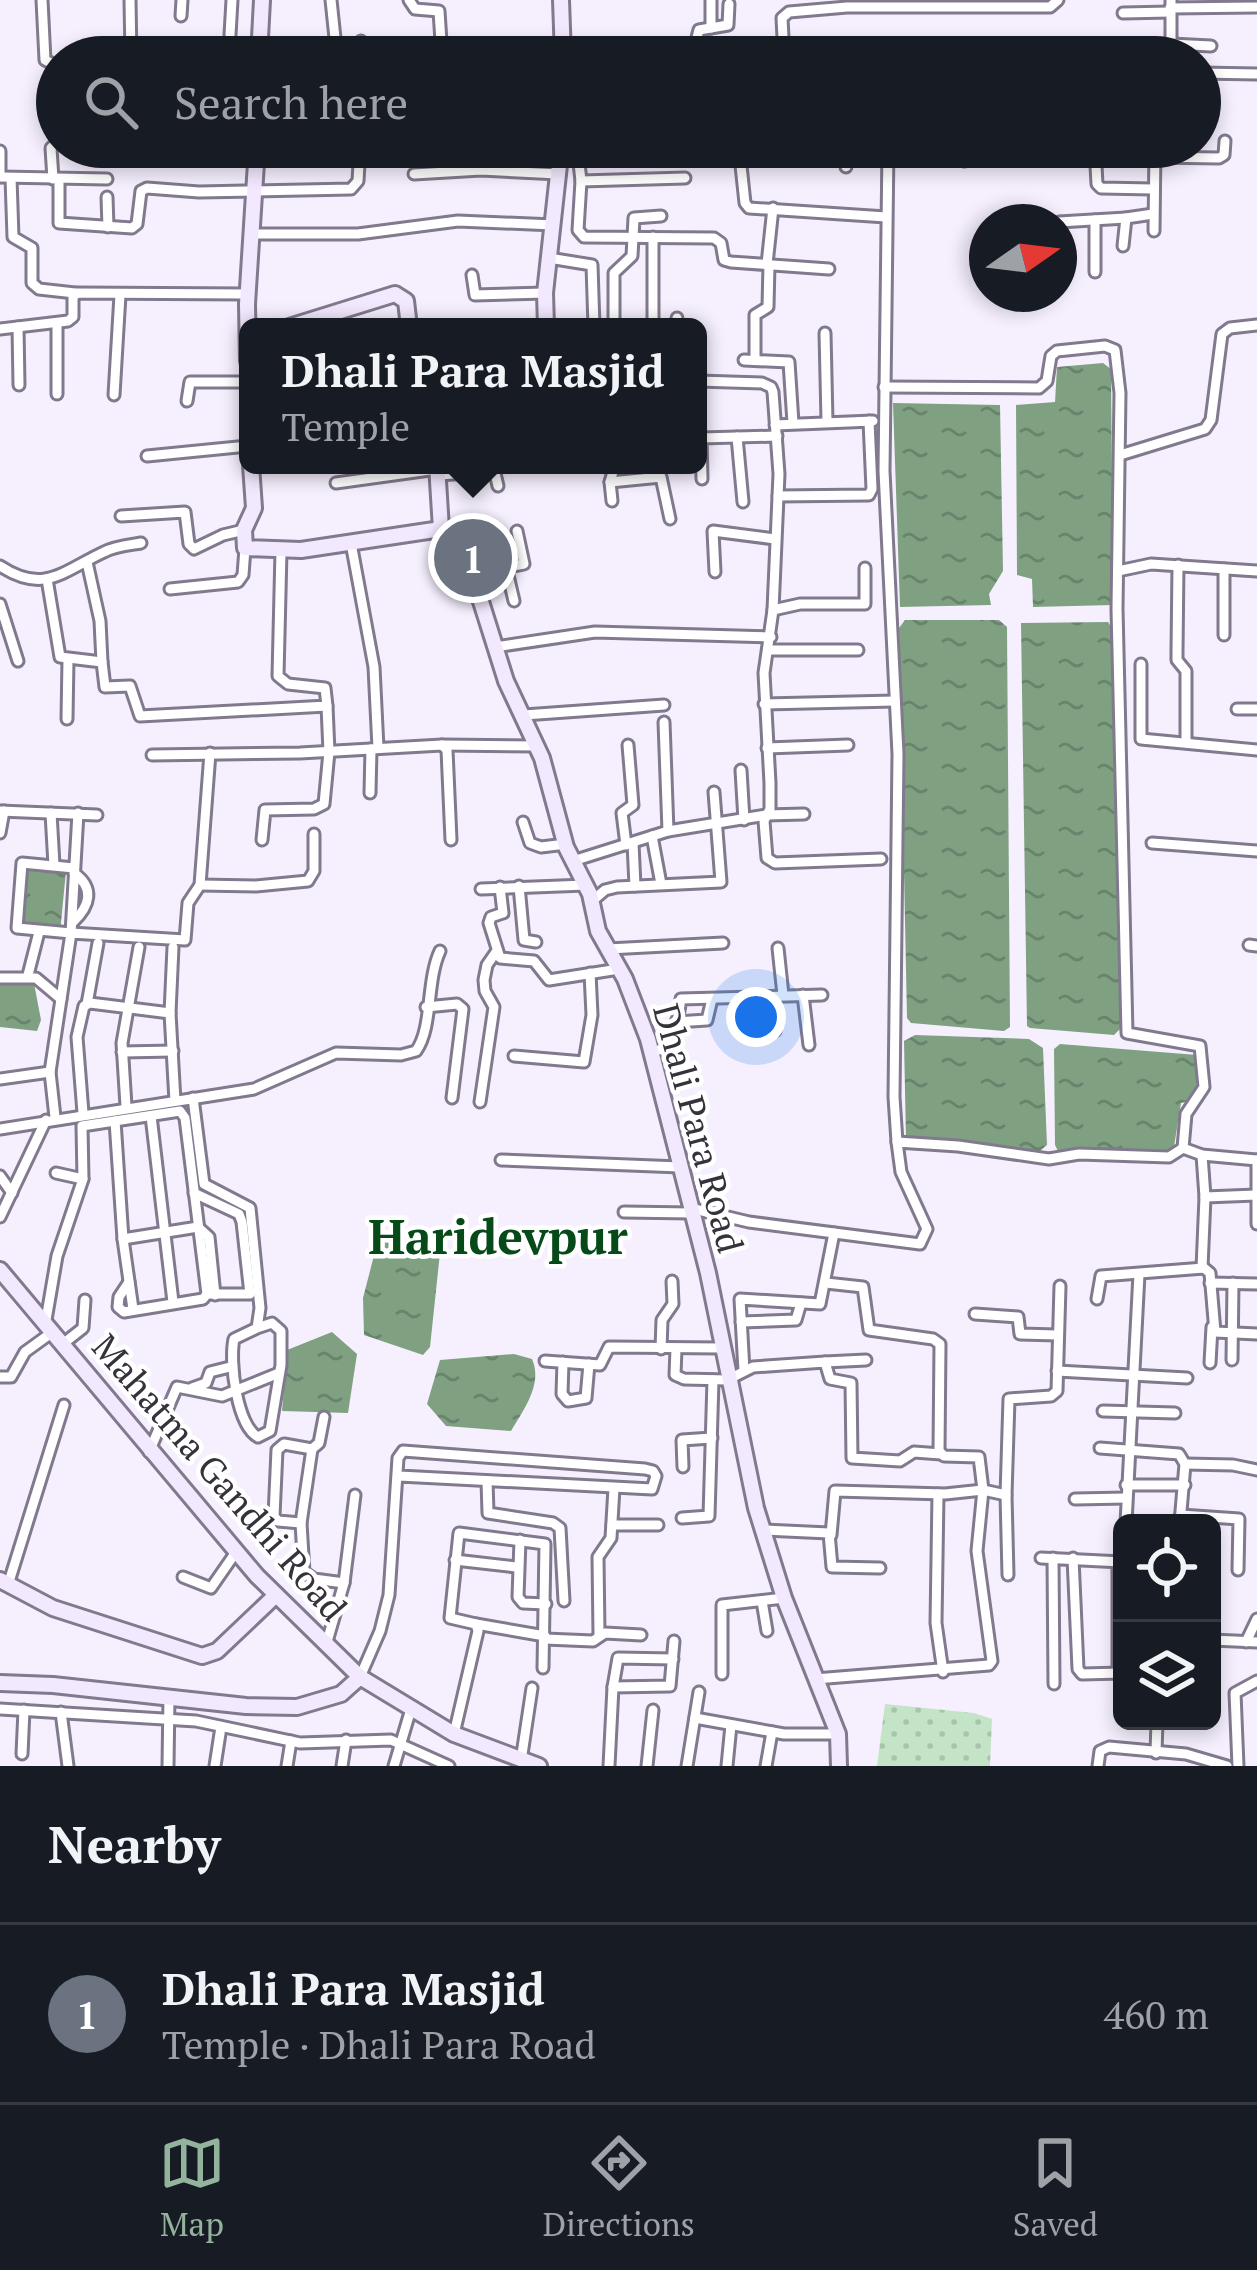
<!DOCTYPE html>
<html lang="en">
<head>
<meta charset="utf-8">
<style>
  :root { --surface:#171b24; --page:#242831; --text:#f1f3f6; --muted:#9ea1a6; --line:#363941; --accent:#94b39d }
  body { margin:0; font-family:"PT Serif",serif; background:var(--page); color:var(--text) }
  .controls { position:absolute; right:36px; bottom:36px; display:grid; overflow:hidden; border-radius:18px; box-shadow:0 6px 18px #0003 }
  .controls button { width:108px; height:108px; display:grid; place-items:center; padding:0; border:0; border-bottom:3px solid var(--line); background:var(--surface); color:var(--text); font:60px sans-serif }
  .compass { position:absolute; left:969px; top:204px; width:108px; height:108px; border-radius:50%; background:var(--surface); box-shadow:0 6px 18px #0003; rotate:76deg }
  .you { position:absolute; left:756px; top:1017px; width:42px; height:42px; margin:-30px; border:9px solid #fff; border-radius:50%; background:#1a73e8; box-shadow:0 0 0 18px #1a73e833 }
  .badge { display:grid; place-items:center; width:78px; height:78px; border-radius:50%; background:var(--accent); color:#fff; font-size:39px; font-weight:700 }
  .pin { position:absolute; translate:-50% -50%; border:6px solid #fff; box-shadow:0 3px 12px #0006 }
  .popup { position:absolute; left:239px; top:318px; width:468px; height:156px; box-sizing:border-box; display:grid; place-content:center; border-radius:18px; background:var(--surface); filter:drop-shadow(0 3px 9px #0005); font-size:39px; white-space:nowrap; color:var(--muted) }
  .popup b { font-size:45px; color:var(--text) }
  .popup::after { content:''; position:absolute; left:50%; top:100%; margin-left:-24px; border:24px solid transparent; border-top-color:var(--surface) }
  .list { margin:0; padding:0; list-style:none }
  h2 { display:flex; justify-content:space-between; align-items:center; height:156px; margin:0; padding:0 48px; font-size:51px }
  h2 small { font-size:39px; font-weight:400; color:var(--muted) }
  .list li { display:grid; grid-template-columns:78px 1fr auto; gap:36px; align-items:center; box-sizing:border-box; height:180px; padding:0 48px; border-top:3px solid var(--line) }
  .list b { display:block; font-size:45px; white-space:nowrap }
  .list p { margin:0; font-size:39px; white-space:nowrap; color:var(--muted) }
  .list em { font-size:39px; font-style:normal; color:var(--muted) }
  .icon { flex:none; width:66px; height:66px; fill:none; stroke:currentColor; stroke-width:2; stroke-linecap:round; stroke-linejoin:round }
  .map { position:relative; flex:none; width:1257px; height:1766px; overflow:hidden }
  .search { position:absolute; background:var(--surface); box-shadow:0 6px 18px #0003; left:36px; right:36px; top:36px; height:132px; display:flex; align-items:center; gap:30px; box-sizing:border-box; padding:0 42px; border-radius:66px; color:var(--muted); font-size:45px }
  .sheet { height:336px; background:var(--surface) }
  nav { display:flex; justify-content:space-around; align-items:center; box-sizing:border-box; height:168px; border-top:3px solid var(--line); background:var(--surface); font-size:33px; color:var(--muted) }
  nav a { display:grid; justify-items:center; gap:6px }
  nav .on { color:var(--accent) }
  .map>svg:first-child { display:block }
</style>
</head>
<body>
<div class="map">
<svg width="1257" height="1766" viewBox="0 0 1257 1766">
  <defs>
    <pattern id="park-dots" width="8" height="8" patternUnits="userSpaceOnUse" patternTransform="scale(3)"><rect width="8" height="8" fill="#c4e4c7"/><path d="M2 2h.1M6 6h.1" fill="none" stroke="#a9c4ac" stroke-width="1.8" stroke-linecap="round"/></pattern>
    <pattern id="water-ripples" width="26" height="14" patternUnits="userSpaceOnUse" patternTransform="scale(3)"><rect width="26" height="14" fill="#7fa182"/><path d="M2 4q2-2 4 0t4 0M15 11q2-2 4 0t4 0" fill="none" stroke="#69846c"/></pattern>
  </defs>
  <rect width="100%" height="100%" fill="#f6f0fe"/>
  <!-- park -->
  <path fill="url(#park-dots)" d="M885,1704l89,9 18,6 -2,47h-113z"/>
  <!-- water -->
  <g fill="url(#water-ripples)">
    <path d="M1103,363l8,6 2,236 -80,2 -1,-28 -15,-4 -1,-170 39,-3 2,-35z"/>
    <path d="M893,403l107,2 3,166 -14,23 2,11 -91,2z"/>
    <path d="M905,620h94l8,7 3,400 -6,4 -93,-8 -4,-5 -8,-390z"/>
    <path d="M1108,622l5,8 8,398 -7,7 -84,-7 -3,-2 -6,-403z"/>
    <path d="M27,863l39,8 -6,62 -43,-4 5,-57z"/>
    <path d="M33,978l8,42 -4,11 -37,-4v-45z"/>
    <path d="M915,1035l114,4 14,9 4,97 -6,5 -52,1 -83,-11 -2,-99z"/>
    <path d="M1060,1044l137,11 -1,45 -15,3 -8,50 -113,2 -5,-10 -1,-96z"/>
    <path d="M378,1240l62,13 -10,94 -7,8 -59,-20 -1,-37z"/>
    <path d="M332,1332l25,22 -9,59 -66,-2 5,-61z"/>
    <path d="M514,1354l18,5c11,25 -8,50 -21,72l-65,-5 -19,-22 13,-44z"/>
  </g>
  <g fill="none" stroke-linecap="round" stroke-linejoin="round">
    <!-- street casing -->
    <g stroke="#81798d" stroke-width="15">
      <g id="street">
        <path d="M42,0l3,60 12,6"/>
        <path d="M130,0l1,57"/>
        <path d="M331,0l6,57"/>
        <path d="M409,0l6,9 24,2 3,46"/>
        <path d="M1171,0v57"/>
        <path d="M1170,8l87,-1"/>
        <path d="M1123,13l47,-1"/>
        <path d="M181,16l1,-16"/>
        <path d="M711,28v-28"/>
        <path d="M230,35l2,-35"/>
        <path d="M361,41l1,16"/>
        <path d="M1171,44l40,2"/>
        <path d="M563,54l70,-2 31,5"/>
        <path d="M692,57l7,-27 29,-5 1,-21"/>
        <path d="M784,57l-2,-39 7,-6 58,-5h203l8,-7"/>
        <path d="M911,57l2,-8 6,-3 97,-1"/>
        <path d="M1200,73l57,1"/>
        <path d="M202,147l55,1"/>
        <path d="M739,147l6,56 4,5 137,9"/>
        <path d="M888,147l-4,324 14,283 -4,343 3,45"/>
        <path d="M1095,147l2,37 4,4 52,1"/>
        <path d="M561,149l17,5 3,27 104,-3"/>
        <path d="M0,151v26"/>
        <path d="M778,153v-6"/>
        <path d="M1154,157l65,1 5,-3 1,-14"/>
        <path d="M964,161l1,-14"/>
        <path d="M846,167l1,-20"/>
        <path d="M414,174l67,-4 78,4"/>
        <path d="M2,177l105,2"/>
        <path d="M11,178l2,59 19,11v35l7,6 36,4"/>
        <path d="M53,179l-2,-31 6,-6"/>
        <path d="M59,179v44l73,5 5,-4 4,-33 6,-3 52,4 152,-3 7,-8 2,-34"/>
        <path d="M581,181l-3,49 6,7 130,1 7,5 3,17 7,2 98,7"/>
        <path d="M107,197l1,30"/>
        <path d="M1095,220v52"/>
        <path d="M1059,222l67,-4"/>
        <path d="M1154,231l1,-84"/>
        <path d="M251,234h107l100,-13 96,4"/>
        <path d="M1123,246l3,-28 27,-4"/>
        <path d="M549,258l43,7 2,62"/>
        <path d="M767,264l6,-56"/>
        <path d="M472,275l3,20 70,-2"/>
        <path d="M57,323v71"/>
        <path d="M18,327l1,58"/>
        <path d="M614,327v-54l18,-17 2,-38 27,-2"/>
        <path d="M653,327v-90"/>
        <path d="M677,327v-9"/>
        <path d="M0,329l68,-8 5,-4v-20l4,-4 170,1"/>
        <path d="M825,333l2,88"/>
        <path d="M755,359v-44l13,-8 1,-43"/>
        <path d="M744,360l45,2 4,61"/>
        <path d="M698,381l64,2 9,4 2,5 6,82 -6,136 -9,63 6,110v26l-6,12 3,37 8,5 106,-4"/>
        <path d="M884,387l155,1 8,-7 4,-25 6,-5 48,-5 10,4 5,43 -3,216 10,424 73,13 4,41 -18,27 -3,34 19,7 55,5"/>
        <path d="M114,395l6,-100"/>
        <path d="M187,401l3,-19h58"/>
        <path d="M775,425l98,-4"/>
        <path d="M737,437l6,65"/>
        <path d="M1120,455l85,-26 6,-9 11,-86 8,-6 27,-3"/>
        <path d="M147,456l101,-10"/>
        <path d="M493,465l5,21"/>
        <path d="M438,475l31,-2"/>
        <path d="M702,479l-1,-41 76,-2"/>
        <path d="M610,482l51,-5 9,42"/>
        <path d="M336,483l101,-14"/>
        <path d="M778,496l91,-1 3,-6 -3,-68"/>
        <path d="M612,501l-2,-19 5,-17"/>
        <path d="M121,516l64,-4 4,32 5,5 29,-14 21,-5"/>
        <path d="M500,541l14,60"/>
        <path d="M351,543l23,124 4,81"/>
        <path d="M87,562l13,59 2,41"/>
        <path d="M1178,565l-1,87v8l9,11v70"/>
        <path d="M0,566c44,29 63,5 104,-14 11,-6 25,-7 37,-9"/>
        <path d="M1118,571l33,-7 106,7"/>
        <path d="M715,572l-2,-41 62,8"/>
        <path d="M472,574l52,-10 -7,-33"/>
        <path d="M47,579l13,78 42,5 3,25 25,-1 10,30 187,-10 -2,-18 -37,-4 -10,-8 3,-125"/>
        <path d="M170,589l68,-7 5,-7 2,-27"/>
        <path d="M0,604l18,57"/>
        <path d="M773,610l27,-6h65v-36"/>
        <path d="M1224,635v-66"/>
        <path d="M495,647l100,-15 176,5"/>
        <path d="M768,650h90"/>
        <path d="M1141,664v75l116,11"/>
        <path d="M764,704l131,-3"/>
        <path d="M1237,709h20"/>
        <path d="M524,715l140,-10"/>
        <path d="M67,719l1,-60"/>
        <path d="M664,722l4,109"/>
        <path d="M442,745l95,1"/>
        <path d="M767,748l81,-3"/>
        <path d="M152,755l148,-2 142,-8 5,5 4,90"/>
        <path d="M741,770l3,50"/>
        <path d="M370,793l1,-44"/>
        <path d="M0,811l97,4"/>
        <path d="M51,813l3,52"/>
        <path d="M523,822l7,21 11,4 25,-3"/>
        <path d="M0,833l4,-22"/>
        <path d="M652,836l9,48"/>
        <path d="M262,840l3,-30 49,-1 10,-5 5,-52 -2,-46"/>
        <path d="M633,843l2,43"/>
        <path d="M1152,843l105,8"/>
        <path d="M626,845l-4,-32 11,-8 -5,-60"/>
        <path d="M573,861l95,-30 98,-16 38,-1"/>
        <path d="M74,868l-52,-5 -5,65 54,5 7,-120"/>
        <path d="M200,885l56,1 52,-5 6,-10v-37"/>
        <path d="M519,886l5,54 12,2"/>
        <path d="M500,887l3,26 -12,4 -2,6 11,35 34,3 15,19 70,-11"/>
        <path d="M481,889l105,-4"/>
        <path d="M592,901l13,-11 12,-3 104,-5 -7,-90"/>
        <path d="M73,922c17,-16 22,-34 1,-49"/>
        <path d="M1249,945l8,1"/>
        <path d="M778,948l5,47"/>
        <path d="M608,949l115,-6"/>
        <path d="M28,975l11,-43"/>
        <path d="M0,978h36l25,21"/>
        <path d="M803,995l6,50"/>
        <path d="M762,996l9,14 4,21"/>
        <path d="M87,1004l11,-61"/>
        <path d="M426,1007l31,-3 6,5 -11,89"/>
        <path d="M170,1013l3,-66"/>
        <path d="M676,1022l31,-2 5,-21"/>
        <path d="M122,1052l51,-1"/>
        <path d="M651,1052l22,-6 8,-47 141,-4"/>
        <path d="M514,1056l70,6 8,-47 -2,-42"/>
        <path d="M0,1079l50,-7"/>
        <path d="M193,1098l11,86 46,24 10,100 -3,20 15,-5 9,8v34l-11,66 -12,6c-21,-11 -29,-75 -24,-98l23,-11"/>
        <path d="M480,1102l14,-95 -9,-16 -1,-11 3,-15 9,-13"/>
        <path d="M126,1106l-4,-63 17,-96"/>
        <path d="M83,1113l-6,-76 7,-31 6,-3 80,10 5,88"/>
        <path d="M151,1116l22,186"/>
        <path d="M55,1117l-5,-45 21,-139 114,7 3,-37 12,-18 10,-132"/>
        <path d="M115,1121l8,118 10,70"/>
        <path d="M0,1129l254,-40 82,-36 65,2 15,-4c17,-23 10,-70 24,-100"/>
        <path d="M1202,1155l3,42 51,-2"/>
        <path d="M501,1160l179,7"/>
        <path d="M1257,1160v64"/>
        <path d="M56,1173l27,6"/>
        <path d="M0,1176l12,17"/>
        <path d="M194,1193l45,21 3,8 8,72h-43"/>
        <path d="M690,1208l59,14 171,22 7,-15 -26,-57 -4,-30 61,4 91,13 30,-5 90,3 14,-9"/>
        <path d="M624,1212l67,1"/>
        <path d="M0,1217l46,-97"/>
        <path d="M123,1239l75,-12 11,10 6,58"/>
        <path d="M1202,1268l3,-71"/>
        <path d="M826,1283l37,4 6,43 64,9 7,5 -1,107 5,5 35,1 4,33 23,5 2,80"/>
        <path d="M1210,1283l47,1"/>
        <path d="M1097,1299l4,-23 103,-8 6,5 5,59 42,2"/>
        <path d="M975,1314l43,3 2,17 37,1"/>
        <path d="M46,1320l11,-64 26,-77 -1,-53 98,-15 5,7 22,176 -4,5 -79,13 -6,-5 1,-10 10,-15"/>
        <path d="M741,1322l55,-2 5,-17"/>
        <path d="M64,1343l19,-15 2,-28"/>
        <path d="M661,1349l1,-29 11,-16 -1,-23"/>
        <path d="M676,1349l-1,26 9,4 43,1 26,-13 72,-5 5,17 21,4 1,75 48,3 14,-9 27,2"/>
        <path d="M1232,1360l1,-77"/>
        <path d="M545,1361l55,4 9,-18 112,1"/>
        <path d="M563,1362l-1,32 6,7 18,-3 3,-34"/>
        <path d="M825,1362l41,-2"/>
        <path d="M1210,1363l2,-36"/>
        <path d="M744,1371l-4,-72 80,5 14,-71"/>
        <path d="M1057,1371l130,7"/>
        <path d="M0,1377h11l14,-25 29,-21"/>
        <path d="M192,1388l14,-5 4,-11 20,-5"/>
        <path d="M1103,1411l72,2"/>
        <path d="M324,1417l-5,26 -7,6 -11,74 3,49 10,7 30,4"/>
        <path d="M1100,1448l79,6 6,10 -5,59"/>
        <path d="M149,1452l28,-65 45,9 57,-23"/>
        <path d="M1185,1464l48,1 24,5"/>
        <path d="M683,1467l-1,-27 30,-2"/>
        <path d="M487,1481l1,32 65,10 7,5 4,73"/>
        <path d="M1126,1485h59"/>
        <path d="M938,1494l-2,129 7,49"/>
        <path d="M1006,1495l3,-96 42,-3 6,-5 3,-105"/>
        <path d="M1075,1499l51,-1"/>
        <path d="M1181,1515l58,4 -1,51"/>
        <path d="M682,1518l27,-2 4,-136"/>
        <path d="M301,1523l-23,-2 -4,-5 3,-66 7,-6 28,5"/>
        <path d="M1126,1523l13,-249"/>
        <path d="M612,1525h46"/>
        <path d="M764,1530l65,3 3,34 48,1"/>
        <path d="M520,1540l-2,57 5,6 23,1"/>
        <path d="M1041,1558l81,4"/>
        <path d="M1053,1558l1,126"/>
        <path d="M1073,1558l5,111 4,5 40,-1"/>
        <path d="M455,1560l61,7"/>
        <path d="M1118,1562v111"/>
        <path d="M183,1577l28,11 25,-36"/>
        <path d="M8,1585l56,-180"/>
        <path d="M762,1601l5,30"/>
        <path d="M476,1624l69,12"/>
        <path d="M599,1634l-1,-77 13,-19 3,-50"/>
        <path d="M545,1639l48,2 12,-8 36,2"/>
        <path d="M1212,1640l45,2"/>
        <path d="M1246,1642l11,-23"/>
        <path d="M326,1645l18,-62 11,-88"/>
        <path d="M722,1674v-69l62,-7"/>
        <path d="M360,1677l20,-46 9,-36 9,-137 5,-7 242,18 8,2 3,5 -4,13 -253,-13"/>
        <path d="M815,1679l174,-14 3,-4 -15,-110 6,-61 -38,4 -110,-3 -4,44"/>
        <path d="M613,1687l5,-29 55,1"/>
        <path d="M0,1709l196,12 104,22 91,-3 58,26"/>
        <path d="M61,1712l7,54"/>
        <path d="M695,1718l89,16h54"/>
        <path d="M454,1734l24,-103 -2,-7 -26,-6 9,-85 86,11 -2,124"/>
        <path d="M1156,1753l1,-32"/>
        <path d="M22,1754l2,-44"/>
        <path d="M521,1761l11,-73"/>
        <path d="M168,1766l1,-69"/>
        <path d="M215,1766l6,-39"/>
        <path d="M287,1766l4,-25"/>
        <path d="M342,1766l4,-26"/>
        <path d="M394,1766l17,-57"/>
        <path d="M609,1766l4,-79 57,-1 4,-45"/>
        <path d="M647,1766l6,-56"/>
        <path d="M687,1766l12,-74"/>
        <path d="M727,1766l4,-41"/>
        <path d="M766,1766l6,-34"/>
        <path d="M1098,1766l2,-15 9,-4 77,7 41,12"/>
        <path d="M1238,1766l-3,-73 22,-12"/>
      </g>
    </g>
    <!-- secondary casing -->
    <g stroke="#81798d" stroke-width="20">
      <g id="secondary">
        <path d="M561,0l2,57"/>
        <path d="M259,57l3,-57"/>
        <path d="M289,327l106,-33 11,7 3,26"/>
        <path d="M546,327l-1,-34 16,-146"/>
        <path d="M248,361l-1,-57 10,-157"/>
        <path d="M251,465l3,43 -10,22 1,18 56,2 140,-21"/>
        <path d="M437,465l4,64h14l6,9 45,143 36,77 24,89 24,47 8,37 27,48 23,60 60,234 48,235 28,90 54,136 1,32"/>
        <path d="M0,1270l257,306 103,101 94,57 85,32"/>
        <path d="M0,1580l53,28 149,48 15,-5 59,-56"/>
        <path d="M0,1683l53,2 193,21 51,1 44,-13 19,-17"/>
      </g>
    </g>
    <!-- street -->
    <use href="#street" stroke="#fff" stroke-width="9"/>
    <!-- secondary -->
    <use href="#secondary" stroke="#f2e9fe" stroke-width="14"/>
  </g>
  <g text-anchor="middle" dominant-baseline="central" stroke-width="9" stroke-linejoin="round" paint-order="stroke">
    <!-- street labels -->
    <g font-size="36" fill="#36323b" stroke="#fff">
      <text transform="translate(699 1128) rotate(75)">Dhali Para Road</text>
      <text transform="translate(220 1477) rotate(49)">Mahatma Gandhi Road</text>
    </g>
    <!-- district labels -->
    <g font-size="48" font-weight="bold" fill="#074a1a" stroke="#fff">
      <text x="498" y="1236">Haridevpur</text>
    </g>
  </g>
</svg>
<div class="controls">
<button><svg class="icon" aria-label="locate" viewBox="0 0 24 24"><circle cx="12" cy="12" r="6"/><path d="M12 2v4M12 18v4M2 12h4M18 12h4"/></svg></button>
<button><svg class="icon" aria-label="layers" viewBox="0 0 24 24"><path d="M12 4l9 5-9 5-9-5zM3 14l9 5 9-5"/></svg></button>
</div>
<svg class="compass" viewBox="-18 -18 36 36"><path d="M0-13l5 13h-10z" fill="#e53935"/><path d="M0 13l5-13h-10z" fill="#9ea1a6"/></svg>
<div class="you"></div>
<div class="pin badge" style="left:473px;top:558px;background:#6b7280">1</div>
<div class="popup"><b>Dhali Para Masjid</b>Temple</div>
<div class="search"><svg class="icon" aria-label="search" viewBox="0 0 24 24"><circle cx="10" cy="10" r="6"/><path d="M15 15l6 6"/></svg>Search here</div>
</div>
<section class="sheet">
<h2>Nearby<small></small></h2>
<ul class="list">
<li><span class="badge" style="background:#6b7280">1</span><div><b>Dhali Para Masjid</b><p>Temple · Dhali Para Road</p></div><em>460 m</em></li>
</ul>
</section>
<nav>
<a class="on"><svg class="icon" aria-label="map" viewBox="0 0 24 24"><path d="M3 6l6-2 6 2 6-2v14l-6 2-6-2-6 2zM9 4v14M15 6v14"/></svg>Map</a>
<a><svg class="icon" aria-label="directions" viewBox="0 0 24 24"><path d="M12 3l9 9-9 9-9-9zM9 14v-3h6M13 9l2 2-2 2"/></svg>Directions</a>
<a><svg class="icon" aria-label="saved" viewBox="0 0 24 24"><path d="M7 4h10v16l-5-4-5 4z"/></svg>Saved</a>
</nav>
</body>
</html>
